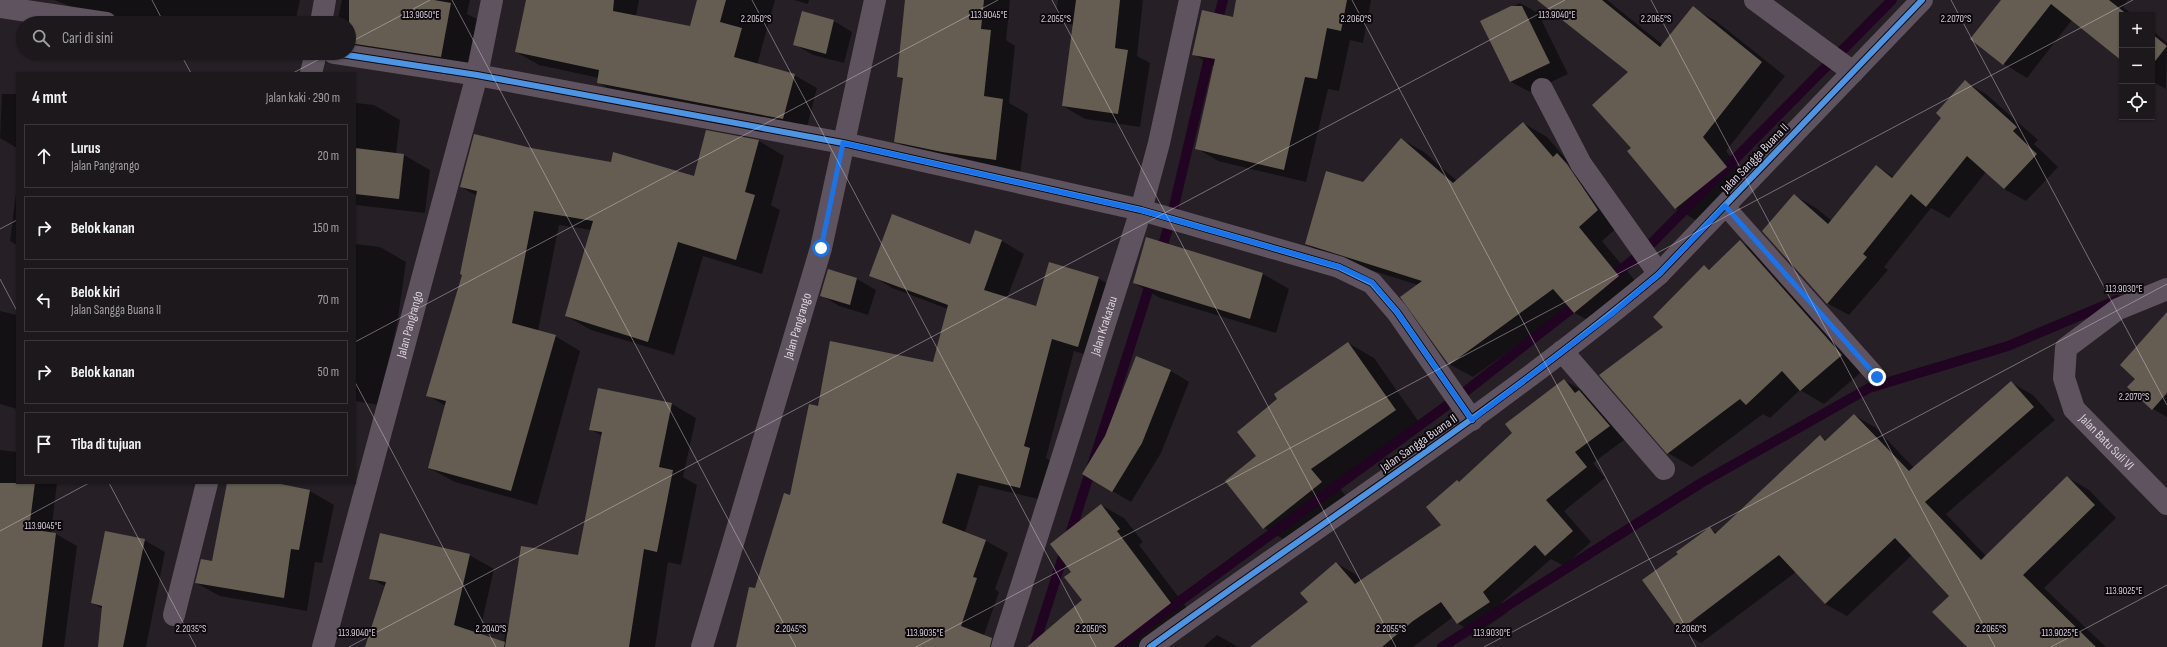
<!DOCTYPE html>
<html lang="id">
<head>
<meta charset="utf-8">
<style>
  :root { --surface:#1c181c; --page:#252125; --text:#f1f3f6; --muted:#a0a0a3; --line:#3a373b }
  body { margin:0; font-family:"Sofia Sans Condensed",sans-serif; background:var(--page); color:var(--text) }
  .controls { position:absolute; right:12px; top:12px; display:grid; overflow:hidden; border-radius:0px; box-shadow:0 1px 3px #0004 }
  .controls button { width:36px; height:36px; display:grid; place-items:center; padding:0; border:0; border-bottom:1px solid var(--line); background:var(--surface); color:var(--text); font:20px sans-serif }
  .stop { position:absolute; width:12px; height:12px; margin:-9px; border:3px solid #1a73e8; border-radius:50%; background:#fff }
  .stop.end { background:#1a73e8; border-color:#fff; box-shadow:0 1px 4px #0008 }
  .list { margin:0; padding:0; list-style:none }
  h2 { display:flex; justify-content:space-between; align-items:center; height:52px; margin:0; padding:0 16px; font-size:17px }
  h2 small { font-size:13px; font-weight:400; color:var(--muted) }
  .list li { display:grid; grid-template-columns:26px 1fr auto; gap:12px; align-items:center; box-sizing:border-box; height:64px; margin:0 8px 8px; padding:0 8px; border:1px solid var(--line); border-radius:0px }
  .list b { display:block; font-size:15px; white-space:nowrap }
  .list p { margin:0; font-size:13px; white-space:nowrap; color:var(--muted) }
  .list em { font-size:13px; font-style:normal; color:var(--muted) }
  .icon { flex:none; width:22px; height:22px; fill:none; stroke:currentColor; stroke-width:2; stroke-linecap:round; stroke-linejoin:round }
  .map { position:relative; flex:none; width:2167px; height:647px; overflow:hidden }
  .search { position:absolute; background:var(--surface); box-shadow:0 1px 3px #0004; left:16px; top:16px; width:340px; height:44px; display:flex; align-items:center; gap:10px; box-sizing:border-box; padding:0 14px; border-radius:22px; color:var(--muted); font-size:15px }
  .panel { position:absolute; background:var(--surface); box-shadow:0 1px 3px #0004; left:16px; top:72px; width:340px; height:412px; border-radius:0px }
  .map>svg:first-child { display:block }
</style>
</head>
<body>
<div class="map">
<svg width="2167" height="647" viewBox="0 0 2167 647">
  <rect width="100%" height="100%" fill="#262026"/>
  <!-- shadow -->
  <g fill="#0007">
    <path d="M54,0h246l-5,23h-146l-11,-2 -1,2h-16l-12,-2z"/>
    <path d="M342,0h128l-3,14 10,5 -11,52 -117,-22v-26h-12z"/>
    <path d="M536,0h103l-3,16 55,11 7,-27h77l-18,65 37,10 23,13 -11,43 -186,-35 -22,-14 1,-4 -60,-13 -23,-13z"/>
    <path d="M794,0h15l-1,4z"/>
    <path d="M907,0h103l-4,40 9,6 -6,57 19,11 -8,60 -100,-18 -24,-15 8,-61 -6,-3z"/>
    <path d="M1058,0h85l-6,56 13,7 -10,64 -55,-8 -22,-13 11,-80 -18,-11z"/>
    <path d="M1237,0h134l-8,43 -13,-3 -11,51 -11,-2 -22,93 -88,-21 -22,-13 19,-81 -22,-13 41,-35z"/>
    <path d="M1547,0h60l56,45 30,-37 23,13 69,55 -59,75 23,30 -50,41 -24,-14 -43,-60 -3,-76z"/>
    <path d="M2002,0h126l-5,7 10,8h-11v44l-50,-39 -45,58 -23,-14 -32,-25z"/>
    <path d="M1520,3l18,10 30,61 -38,18 -19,-10 -29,-60z"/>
    <path d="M803,12l31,9 18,11 -8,31 -31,-8 -19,-11z"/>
    <path d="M2152,30l15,13 -1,46 -14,-8z"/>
    <path d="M1965,82l21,12 52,46 -4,4 24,23 -32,34 -22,-12 -18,-17 -37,46 -18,-10 -47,59 4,3 -39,45 -22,-12 -33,-108 22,13 16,13 44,-55 18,11 48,-59z"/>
    <path d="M2,94h15v54l-17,-10z"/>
    <path d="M355,103l19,2 26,15 -4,34 8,1 26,15 -5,43 -70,-8z"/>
    <path d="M1523,123l24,14 19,22 14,9 41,56 -19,17 40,48 -44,37 -23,-13 -5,-6 -97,70 -24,-13 -31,-79 -89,-28 -23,-13 57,-61 38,-44 23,13 33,29z"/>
    <path d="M759,141l25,15 -13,49 9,5 -18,64 -59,-18 -29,99 -83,-25 -25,-14 25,-86 -32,-5 -21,106 17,5 25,15 -43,154 -82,-23 -26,-14 17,-62 -19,-11 36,-120 14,-79 -16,-9 70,-38 164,29z"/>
    <path d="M17,185v60l-7,-4z"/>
    <path d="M975,231l27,10 22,13 -17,44 30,9 61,-29 22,13 -20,68 -26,-8 -28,107 5,3 -9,39 -63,-15 -14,47 21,9 22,12 -13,36 4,3 -16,46 12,6 -1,3h-257l18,-57 36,-94 27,-89 116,-44 14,-54 -56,-21 -21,-13 99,-30z"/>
    <path d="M1147,238l116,36 26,15 -13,44 -116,-35 -26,-15z"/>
    <path d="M1740,242l23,13 102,114 -41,35 -24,-14 -30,28 -7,-4 -71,53 -24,-14 -3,-126 40,-60 6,3z"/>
    <path d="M355,244l25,3 26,15 -8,56 -18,87 -25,-4z"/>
    <path d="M828,270l29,9 19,11 -8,25 -29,-9 -18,-11z"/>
    <path d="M0,311l17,4v94l-17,-5z"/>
    <path d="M2167,314v103l-14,-8 -17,-30z"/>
    <path d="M1348,343l26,15 47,67 -85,59 11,13 -57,46 -26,-15 -6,-72z"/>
    <path d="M1137,358l34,13 18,11 -28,71 -30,49 -48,-28 22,-38z"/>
    <path d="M1564,380l19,11 45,46 -35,26 12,15 -41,33 27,31 -27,24 -13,-7 -50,44 7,9 -32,22 -19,-11 -4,-6 -40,30h-67l-10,-84 19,11 6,7 81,-56 18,-42 54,-50z"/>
    <path d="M2012,383l21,12 22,25 -109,94 40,42 81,-79 22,13 27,28 -72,70 62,59h-137l-19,-51 -38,-41 -65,61 -22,-12 -29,-32 -95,71 -22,-13v-75l31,-27 7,5 103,-97 7,5 27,-26 22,13 38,40z"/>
    <path d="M672,404l24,14 -13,59 14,8 -16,80 -13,-3 -13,85h-289l20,-60 -16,-9 99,-23 25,14 -15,66 25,8 2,-17h4l69,-70 23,-120 -12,-7z"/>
    <path d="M0,450l17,2v31h40l-6,50 5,1 21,12 -13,101h-64z"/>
    <path d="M228,483h43l39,8 24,14 -12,58 -7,-1 -8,49 -87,-15 -24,-13 17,-21z"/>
    <path d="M1101,505l23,13 19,24 -4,3 54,71 -40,31h-124l54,-47 -10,-28z"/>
    <path d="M144,540l21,12 -19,95h-47l4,-38 -11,-6z"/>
    <path d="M1217,635l21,12h-35z"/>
  </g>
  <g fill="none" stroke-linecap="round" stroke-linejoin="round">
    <!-- stream -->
    <g stroke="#210422" stroke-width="10">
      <path d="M1216,27l7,-27"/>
      <path d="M1160,254l11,-35 41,-174"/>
      <path d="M1607,281l36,-29 249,-252"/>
      <path d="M1034,647l119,-372"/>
      <path d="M1117,647l340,-249 123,-96"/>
      <path d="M1442,647l259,-164 168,-95 139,-42 109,-46"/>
    </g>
  </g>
  <!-- building -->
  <g fill="#655d52">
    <path d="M349,0h85l17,3 -10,54 -92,-14z"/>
    <path d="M526,0h88l-1,11 77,15 7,-26h29l-6,22 22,6 -8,29 61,17 -12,45 -186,-36 2,-13 -84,-18z"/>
    <path d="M905,0h79l-3,29 10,1 -7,66 19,3 -7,61 -54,-8 -48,-10 9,-64 -6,-1z"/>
    <path d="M1076,0h44l-5,48 13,2 -10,64 -56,-8z"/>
    <path d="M1236,0h111l-6,31 -14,-3 -10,51 -12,-2 -21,93 -89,-21 20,-90 -23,-4 10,-45 31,7z"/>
    <path d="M1537,0h65l58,47 33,-41 69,56 -59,75 24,30 -52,42 -48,-58 4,-3 -39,-43 36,-33z"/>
    <path d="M2001,0h108l19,15h-6v46l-71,-57 -48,61 -33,-26z"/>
    <path d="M1511,6h11l28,57 -40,19 -30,-61z"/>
    <path d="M802,11l32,9 -8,34 -33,-9z"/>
    <path d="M2152,34l15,12 -15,19z"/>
    <path d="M1965,80l52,47 -4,4 24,23 -33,35 -37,-33 -41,51 -15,-13 -48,60 4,3 -40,47 -65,-73 32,-37 34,30 48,-59 16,13 49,-60 -5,-5z"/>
    <path d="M1523,122l30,35 4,-4 10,11 31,46 -19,17 40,49 -45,37 -21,-24 -104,76 -49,-68 22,-16 -117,-37 21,-73 37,11 38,-44 52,45z"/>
    <path d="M706,130l53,10 -14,52 10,3 -19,65 -58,-18 -30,100 -83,-26 28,-95 -59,-10 -22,112 44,12 -45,156 -83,-23 18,-67 -20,-5 36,-121 -2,-1 17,-83 -17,-4 14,-53 57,14 80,14 2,-10 81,24z"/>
    <path d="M355,148l49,6 -5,45 -44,-5z"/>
    <path d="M892,214l78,30 5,-14 27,10 -18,50 52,16 13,-44 50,15 -21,70 -26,-8 -28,107 6,2 -10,40 -63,-15 -15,50 44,17 -13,37 4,1 -16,48 31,12 -2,9h-254l13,-60 6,1 29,-95 6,2 19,-91 9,2 12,-65 103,21 15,-57 -79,-29z"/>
    <path d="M1146,237l117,36 -13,46 -117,-36z"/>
    <path d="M1740,240l102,115 -42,36 -18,-20 -36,34 -6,-6 -73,55 -68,-79 64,-48 -10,-10 51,-52 5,5z"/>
    <path d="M828,269l29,9 -7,27 -30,-9z"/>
    <path d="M2167,312v81l-15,17 -25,-23 8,-8 -15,-14z"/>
    <path d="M1348,342l48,68 -85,59 11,13 -59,47 -38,-48 31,-25 -19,-24 40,-33 -3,-5z"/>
    <path d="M1136,356l35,14 -29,73 -30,49 -30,-18 23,-38z"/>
    <path d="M1564,379l11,14 4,-3 31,36 -35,26 12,15 -41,33 27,31 -28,25 -10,-11 -52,47 7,10 -33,22 -16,-22 -28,19 -31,26h-132l58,-45 -8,-9 36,-31 19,22 86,-59 -15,-18 31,-27 2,2 53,-49 -7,-9z"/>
    <path d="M2011,381l23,26 -109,95 56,58 86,-84 28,29 -72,70 73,72h-129l-35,-35 17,-16 -54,-58 -70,66 -46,-49 -100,76 -37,-51 36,-26 -2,-2 34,-25 5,7 105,-99 5,6 29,-27 55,57z"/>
    <path d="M598,388l74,15 -13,64 14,3 -16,82 -13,-3 -15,98h-124l16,-101 57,9 24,-123 -13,-2z"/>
    <path d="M0,483h35l-6,46 27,4 -14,114h-42z"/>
    <path d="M227,483h49l34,7 -11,60 -8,-1 -7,49 -89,-15 6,-24 11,2z"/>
    <path d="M1101,504l19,25 -3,2 54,72 -57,44h-87l55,-47 -18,-23 7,-5 -21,-28z"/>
    <path d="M105,531l40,8 -22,108h-25l4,-41 -11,-3z"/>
    <path d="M380,533l90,21 -16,71 51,17 -1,5h-139l21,-65 -17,-3z"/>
  </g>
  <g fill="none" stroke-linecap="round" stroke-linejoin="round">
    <!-- lane -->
    <path stroke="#5e535e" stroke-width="19" d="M1725,206l152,171"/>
    <!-- street -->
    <g stroke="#5e535e" stroke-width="22">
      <path d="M1755,0l98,72"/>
      <path d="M0,7l106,16"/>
      <path d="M321,23l4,-23"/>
      <path d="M334,53l143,22 366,68 298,67 198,57 33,16 25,29 75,108"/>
      <path d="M311,73l5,-20"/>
      <path d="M1542,89l39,75 78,110"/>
      <path id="s1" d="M2167,289l-49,20 -52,39 -2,30 10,31 93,95"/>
      <path d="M1562,351l102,118"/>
      <path d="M174,615l33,-132"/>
      <path id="s2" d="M323,647l154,-572 15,-75"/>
      <path id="s3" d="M702,647l119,-399 54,-248"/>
      <path id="s4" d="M1002,647l139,-437 18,-67 31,-143"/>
      <path d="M1150,647c170,-124 348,-238 509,-373l263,-274"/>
    </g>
    <!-- cycleway casing -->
    <g stroke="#0e090e" stroke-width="8">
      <g id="cycleway">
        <path d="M334,53l143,22 366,68 298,67 198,57 33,16 25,29 75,108"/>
        <path d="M1150,647c170,-124 348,-238 509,-373l263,-274"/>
      </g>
    </g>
    <!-- cycleway -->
    <use href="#cycleway" stroke="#4d94e3" stroke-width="6"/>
  </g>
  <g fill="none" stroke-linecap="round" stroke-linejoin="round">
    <!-- route -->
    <path stroke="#1a73e8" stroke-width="5" d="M821,248l22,-105 297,67 200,57 32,15 25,30 75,108 140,-106 47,-40 66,-68 152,171"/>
  </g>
  <!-- ticks -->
  <path fill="none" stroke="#d9d1da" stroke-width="1" stroke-opacity="0.45" d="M152,0l12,23M452,0l344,647M752,0l344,647M1052,0l344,647M1352,0l344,647M1651,0l344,647M1951,0l216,405M349,43l81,-43M180,53l11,20M293,73l38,-20M0,229l17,-9M0,279l17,32M355,342l643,-342M355,382l141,265M109,483l87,164M0,531l89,-48M349,647l1216,-647M916,647l1217,-647M1484,647l683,-363M2051,647l116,-62"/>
  <g text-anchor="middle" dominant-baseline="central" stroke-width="4" stroke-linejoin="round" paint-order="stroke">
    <!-- street labels -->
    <g font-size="13" fill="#d9d1da" stroke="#0e090e">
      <text transform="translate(1755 158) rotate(-46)">Jalan Sangga Buana II</text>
      <text stroke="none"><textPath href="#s2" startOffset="334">Jalan Pangrango</textPath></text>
      <text stroke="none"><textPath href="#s3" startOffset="335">Jalan Pangrango</textPath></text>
      <text stroke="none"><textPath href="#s4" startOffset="337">Jalan Krakatau</textPath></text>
      <text transform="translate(1419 443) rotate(-35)">Jalan Sangga Buana II</text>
      <text stroke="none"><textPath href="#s1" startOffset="227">Jalan Batu Suli VI</textPath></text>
    </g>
  </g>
  <g font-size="10" text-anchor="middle" fill="#d9d1da" stroke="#0e090e" stroke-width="4" stroke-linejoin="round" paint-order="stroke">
    <text x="421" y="18">113.9050°E</text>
    <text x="1557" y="18">113.9040°E</text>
    <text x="989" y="18">113.9045°E</text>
    <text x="756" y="22">2.2050°S</text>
    <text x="1056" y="22">2.2055°S</text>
    <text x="1356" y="22">2.2060°S</text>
    <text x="1656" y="22">2.2065°S</text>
    <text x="1956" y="22">2.2070°S</text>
    <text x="2124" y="292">113.9030°E</text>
    <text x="2134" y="400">2.2070°S</text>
    <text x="43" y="529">113.9045°E</text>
    <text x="2124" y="594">113.9025°E</text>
    <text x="191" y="632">2.2035°S</text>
    <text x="491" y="632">2.2040°S</text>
    <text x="791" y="632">2.2045°S</text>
    <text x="1091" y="632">2.2050°S</text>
    <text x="1391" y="632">2.2055°S</text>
    <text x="1691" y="632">2.2060°S</text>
    <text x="1991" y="632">2.2065°S</text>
    <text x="357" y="636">113.9040°E</text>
    <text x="925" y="636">113.9035°E</text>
    <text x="1492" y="636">113.9030°E</text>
    <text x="2060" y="636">113.9025°E</text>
  </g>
</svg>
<div class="controls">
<button>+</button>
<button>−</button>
<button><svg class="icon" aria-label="locate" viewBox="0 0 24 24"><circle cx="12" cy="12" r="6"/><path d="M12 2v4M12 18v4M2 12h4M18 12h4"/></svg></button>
</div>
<div class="stop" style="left:821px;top:248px"></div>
<div class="stop end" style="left:1877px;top:377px"></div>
<div class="search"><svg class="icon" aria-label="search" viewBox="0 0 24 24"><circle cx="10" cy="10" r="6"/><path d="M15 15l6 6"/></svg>Cari di sini</div>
<section class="panel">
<h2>4 mnt<small>Jalan kaki · 290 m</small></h2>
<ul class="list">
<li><svg class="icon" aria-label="ahead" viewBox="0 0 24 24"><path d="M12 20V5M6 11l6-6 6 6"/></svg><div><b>Lurus</b><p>Jalan Pangrango</p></div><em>20 m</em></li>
<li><svg class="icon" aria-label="right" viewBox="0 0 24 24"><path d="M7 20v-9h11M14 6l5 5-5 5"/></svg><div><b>Belok kanan</b></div><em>150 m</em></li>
<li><svg class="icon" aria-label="left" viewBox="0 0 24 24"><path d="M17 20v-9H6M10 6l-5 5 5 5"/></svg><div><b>Belok kiri</b><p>Jalan Sangga Buana II</p></div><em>70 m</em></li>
<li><svg class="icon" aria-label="right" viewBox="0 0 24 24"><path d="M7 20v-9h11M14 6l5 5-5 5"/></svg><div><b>Belok kanan</b></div><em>50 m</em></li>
<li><svg class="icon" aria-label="arrive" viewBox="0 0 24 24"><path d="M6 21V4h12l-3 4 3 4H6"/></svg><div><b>Tiba di tujuan</b></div></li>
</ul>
</section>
</div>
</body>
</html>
